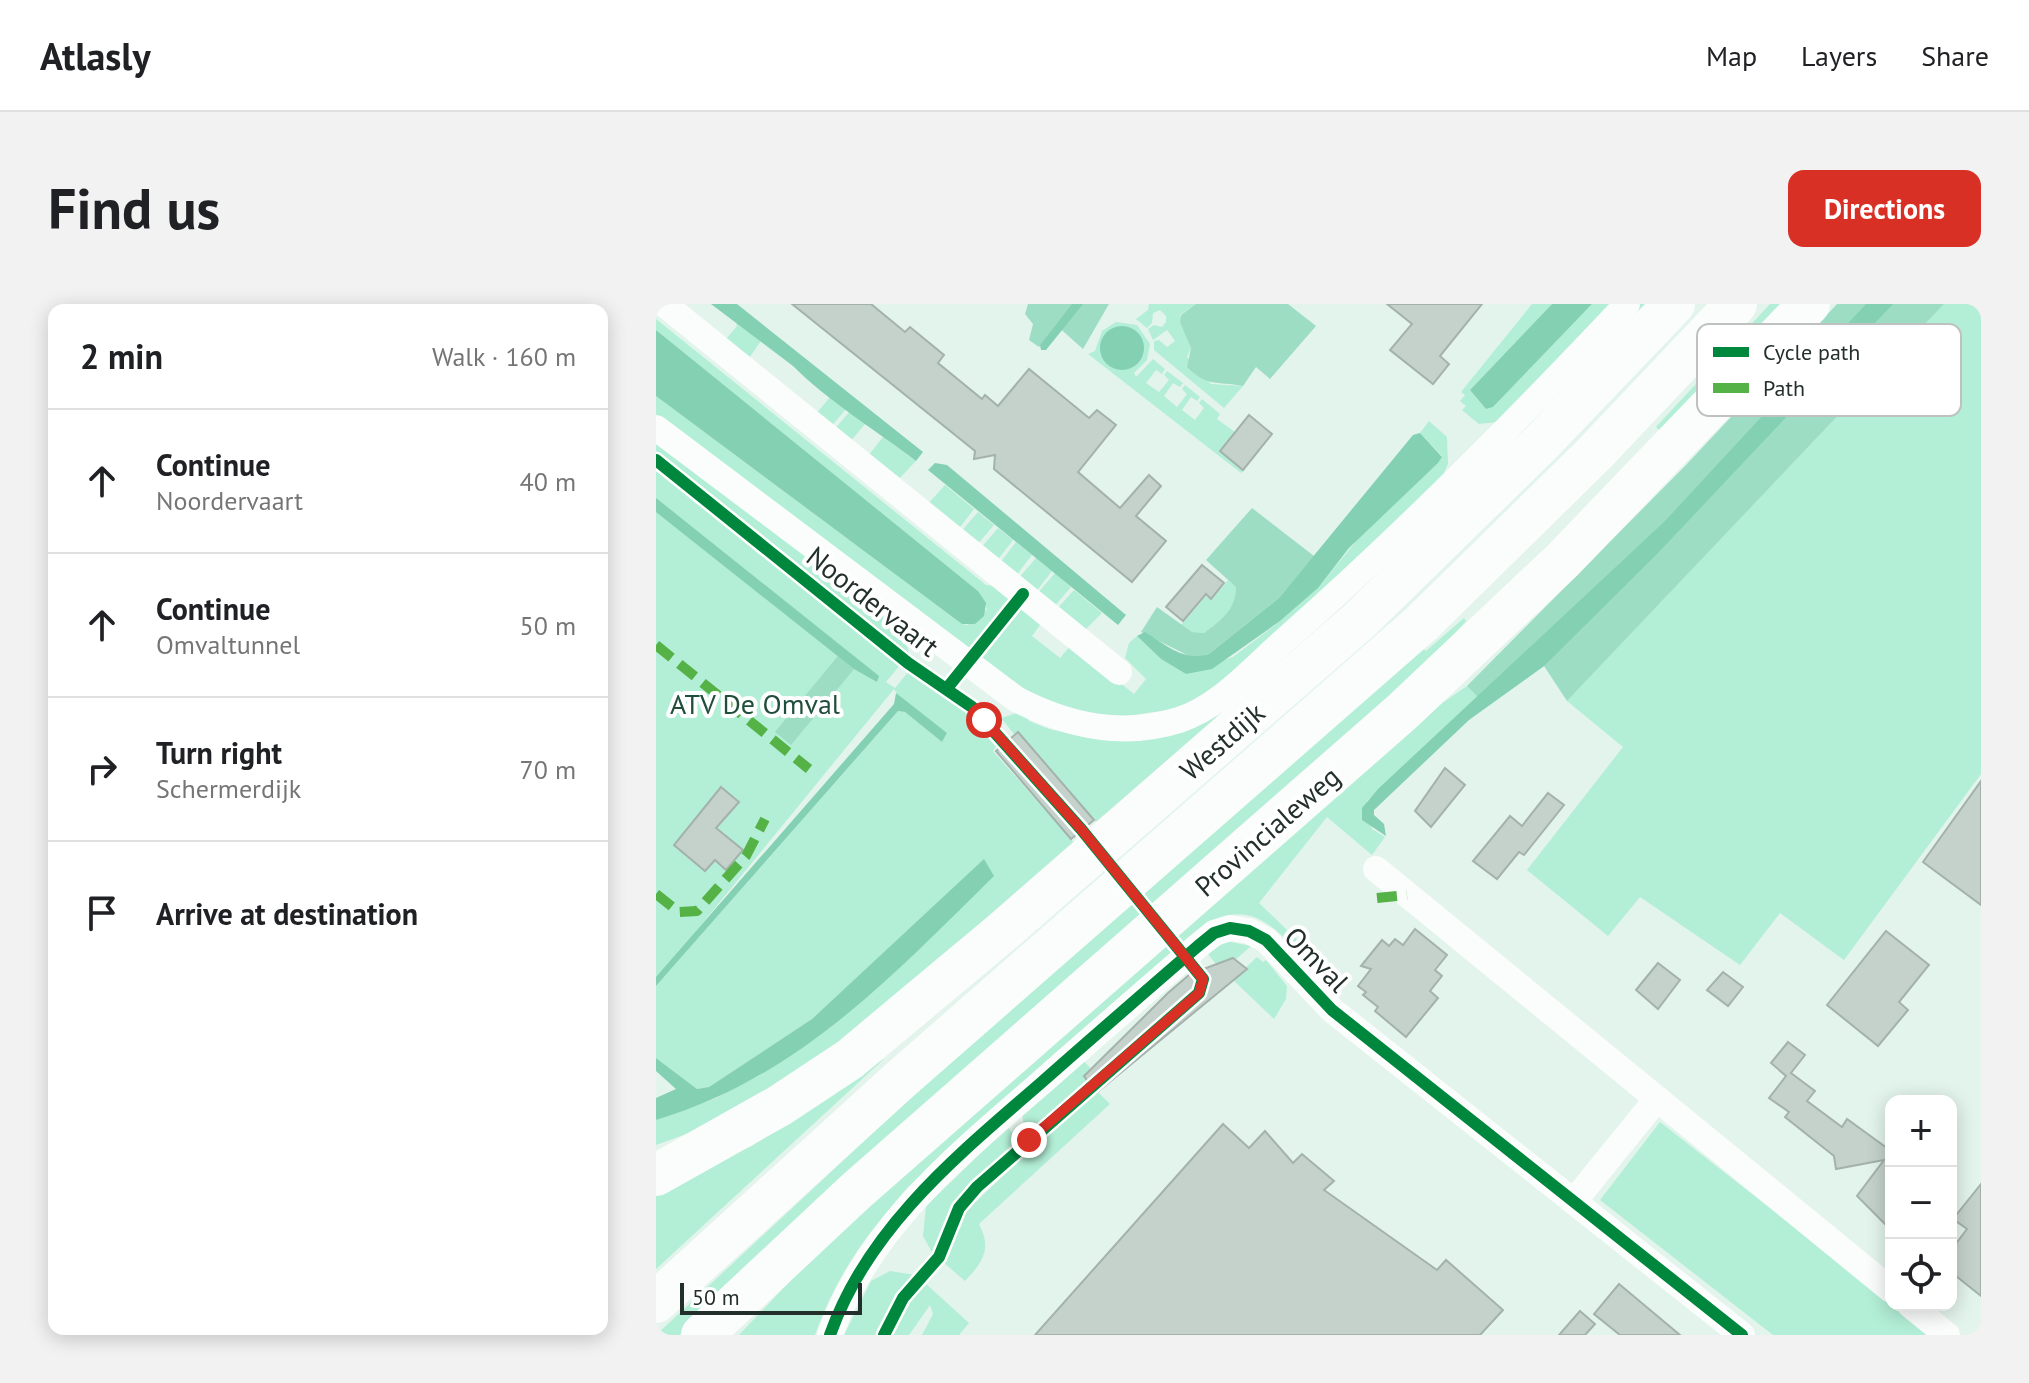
<!DOCTYPE html>
<html lang="en">
<head>
<meta charset="utf-8">
<style>
  :root { --surface:#fff; --page:#f2f2f2; --text:#202124; --muted:#757577; --line:#e0e0e0; --accent:#d93025 }
  body { margin:0; font-family:"PT Sans",sans-serif; background:var(--page); color:var(--text) }
  .controls { position:absolute; right:24px; bottom:24px; display:grid; overflow:hidden; border-radius:16px; box-shadow:0 4px 20px #0003 }
  .controls button { width:72px; height:72px; display:grid; place-items:center; padding:0; border:0; border-bottom:2px solid var(--line); background:var(--surface); color:var(--text); font:40px sans-serif }
  .scale { position:absolute; left:24px; bottom:20px; width:182px; box-sizing:border-box; padding-left:8px; border:4px solid #232f2a; border-top:0; font-size:22px; line-height:28px; white-space:nowrap; color:#232f2a; -webkit-text-stroke:6px #fff; paint-order:stroke }
  .stop { position:absolute; width:24px; height:24px; margin:-18px; border:6px solid #d93025; border-radius:50%; background:#fff }
  .stop.end { background:#d93025; border-color:#fff; box-shadow:0 2px 8px #0008 }
  .list { margin:0; padding:0; list-style:none }
  h2 { display:flex; justify-content:space-between; align-items:center; height:104px; margin:0; padding:0 32px; font-size:34px }
  h2 small { font-size:26px; font-weight:400; color:var(--muted) }
  .list li { display:grid; grid-template-columns:52px 1fr auto; gap:24px; align-items:center; box-sizing:border-box; height:144px; padding:0 32px; border-top:2px solid var(--line) }
  .list b { display:block; font-size:30px; white-space:nowrap }
  .list p { margin:0; font-size:26px; white-space:nowrap; color:var(--muted) }
  .list em { font-size:26px; font-style:normal; color:var(--muted) }
  .icon { flex:none; width:44px; height:44px; fill:none; stroke:currentColor; stroke-width:2; stroke-linecap:round; stroke-linejoin:round }
  .map { position:relative; flex:none; width:1325px; height:1031px; overflow:hidden; border-radius:16px }
  header { display:flex; align-items:center; gap:48px; box-sizing:border-box; height:112px; padding:0 40px; background:var(--surface); border-bottom:2px solid var(--line) }
  header strong { font-size:38px }
  nav { display:flex; gap:44px; margin-inline-start:auto; font-size:28px }
  .intro { display:flex; align-items:center; justify-content:space-between; box-sizing:border-box; height:192px; padding:0 48px }
  h1 { margin:0; font-size:56px }
  .button { padding:20px 36px; border-radius:16px; background:var(--accent); color:#fff; font-size:28px; font-weight:700 }
  main { display:flex; gap:48px; padding:0 48px }
  aside { flex:1; background:var(--surface); border-radius:16px; box-shadow:0 4px 20px #0003 }
  .map>svg:first-child { display:block }
</style>
</head>
<body>
<header>
<strong>Atlasly</strong>
<nav><a>Map</a><a>Layers</a><a>Share</a></nav>
</header>
<div class="intro"><h1>Find us</h1><a class="button">Directions</a></div>
<main>
<aside>
<h2>2 min<small>Walk · 160 m</small></h2>
<ul class="list">
<li><svg class="icon" aria-label="ahead" viewBox="0 0 24 24"><path d="M12 20V5M6 11l6-6 6 6"/></svg><div><b>Continue</b><p>Noordervaart</p></div><em>40 m</em></li>
<li><svg class="icon" aria-label="ahead" viewBox="0 0 24 24"><path d="M12 20V5M6 11l6-6 6 6"/></svg><div><b>Continue</b><p>Omvaltunnel</p></div><em>50 m</em></li>
<li><svg class="icon" aria-label="right" viewBox="0 0 24 24"><path d="M7 20v-9h11M14 6l5 5-5 5"/></svg><div><b>Turn right</b><p>Schermerdijk</p></div><em>70 m</em></li>
<li><svg class="icon" aria-label="arrive" viewBox="0 0 24 24"><path d="M6 21V4h12l-3 4 3 4H6"/></svg><div><b>Arrive at destination</b></div></li>
</ul>
</aside>
<div class="map">
<svg width="1325" height="1031" viewBox="0 0 1325 1031">
  <rect width="100%" height="100%" fill="#e3f4ec"/>
  <!-- green -->
  <g fill="#b3eed6">
    <path d="M493,0h47l-16,11 11,33 -4,9 24,27 32,2 -19,22 -70,-58v-9l5,-1 8,7 8,-6 -8,-11 -14,10 -5,-11 6,-4 8,2 4,-5v-6l-6,-6 -7,3 -1,10 -5,5 -11,-9 12,-9z"/>
    <path d="M876,0h20l-82,86 16,19 7,-2 99,-103h24l-119,118 -18,2 -17,-14 4,-4 -6,-5 5,-6 -4,-3z"/>
    <path d="M983,0h15l-261,254 -116,107 -181,157 -78,-90 -4,2 -13,-16 23,-7 5,10 20,8 45,10 106,-23z"/>
    <path d="M1114,0h20l-124,132 -10,-9z"/>
    <path d="M1288,0h37v470l-137,186 -64,-47 -40,52 -100,-68 -32,39 -81,-66 96,-123 -56,-46z"/>
    <path d="M0,15l330,266 16,2 13,11 -46,54 -313,-234v-22l306,228 5,1 20,-16 -9,-18 -322,-261z"/>
    <path d="M79,15l26,22 -14,20 -21,-22 11,-13z"/>
    <path d="M460,18l21,3 13,19 -3,16 -13,13 2,4 17,-18 12,10 -3,5 -6,-4 -10,13 13,9 10,-12 -5,-5 3,-4 16,12 -3,4 -7,-4 -9,13 13,11 10,-13 -5,-5 3,-4 15,12 -3,4 -6,-4 -9,13 13,10 9,-12 -5,-5 3,-4 18,15 -3,5 18,13 -15,20 24,18 -3,3 -153,-119 7,-3 7,-20z"/>
    <path d="M174,93l17,11 -17,20 -14,-14z"/>
    <path d="M195,106l15,13 -17,20 -16,-12z"/>
    <path d="M773,117l18,16 1,27 -5,11 -87,87 -145,132 -37,15 -61,9 -58,-10 -80,-50 44,-57 24,20 -11,15 28,22 12,-14 62,50 12,-15 -21,-21 4,-15 8,-7 24,23 25,15 47,-17 47,-36 38,-33 44,-54 76,-71 4,-7 -22,-23z"/>
    <path d="M227,133l33,24 -20,21 -28,-26z"/>
    <path d="M0,134l247,187 6,30 -253,-201z"/>
    <path d="M0,167l244,194 -14,17 9,6 14,-17 45,28 44,45 -5,7 83,94 -199,174 -158,103 -63,23v-25l58,-21 48,-25 222,-214 -172,159 -103,68 -12,2 -41,-31v-72l242,-275 7,1 37,30 5,-9 -48,-36 -5,-8 -238,291z"/>
    <path d="M289,181l29,24 -17,22 -31,-25z"/>
    <path d="M322,208l16,13 -18,21 -16,-13z"/>
    <path d="M342,224l15,12 -17,22 -16,-13z"/>
    <path d="M360,238l16,13 -17,22 -16,-13z"/>
    <path d="M380,254l16,13 -17,22 -17,-14z"/>
    <path d="M399,269l16,14 -18,21 -16,-14z"/>
    <path d="M572,276l9,7c-1,23 -16,33 -33,46l-12,-1 -11,-7 25,-29 5,4z"/>
    <path d="M418,286l28,23 -18,18 -28,-21z"/>
    <path d="M808,314l2,3 -40,45 -578,508 -168,161h-24l265,-247 501,-440 4,3z"/>
    <path d="M811,382l12,10 -112,105 5,28 13,8 -13,18 -45,-38 -68,86 52,50 -2,11c-24,-25 -51,-63 -91,-45l-310,268c-44,51 -70,85 -93,148h-76l89,-94 582,-516z"/>
    <path d="M570,637l25,5 -16,14 -19,4 -8,-10z"/>
    <path d="M601,653l6,5 3,-2 21,26 -1,13 -12,20 -41,-39z"/>
    <path d="M229,754l-229,211v-83l96,-40z"/>
    <path d="M426,755l9,10 -4,11 -54,49 -9,-3 -2,-13z"/>
    <path d="M439,785l15,15 -131,120c13,25 4,38 -14,57l-22,-19 22,-50z"/>
    <path d="M1004,818l272,213h-159l-173,-135z"/>
    <path d="M352,823l8,11 -2,8 -54,52 -13,19 -14,37 -10,-18 3,-30z"/>
    <path d="M234,967l25,4 -15,18 -23,42h-33l27,-54z"/>
    <path d="M269,979l44,40 -10,12h-37l11,-21 -3,-9 -21,30h-18l7,-18z"/>
  </g>
  <!-- forest -->
  <g fill="#9dddc4">
    <path d="M372,0h81l-26,45 -27,-24 -17,22 -10,-7 4,-16 -8,-10z"/>
    <path d="M540,0h92l28,22 -46,53 -14,-12 -13,19c-27,-5 -36,1 -56,-19l4,-19 -11,-26 1,-7z"/>
    <path d="M1181,0h107l-377,397 -23,-35 -57,40 -20,-20 219,-221z"/>
    <path d="M596,204l62,48 -35,42 -70,56 -14,5 -54,-27 16,-25 35,25 12,1c17,-13 32,-23 32,-46l-30,-27z"/>
    <path d="M182,352l16,13 -63,76 -16,-13z"/>
  </g>
  <!-- water -->
  <g fill="#83d0b3">
    <path d="M55,0h26l186,148 -7,9c-39,-30 -88,-60 -123,-95z"/>
    <path d="M416,0h11l-37,46h-5l-1,-5z"/>
    <path d="M896,0h40l-99,103 -7,2 -16,-19z"/>
    <path d="M1210,0h27l-235,249 -114,113 -75,54 -95,90v5l10,9 2,12 -24,-16v-12l16,-19 287,-268z"/>
    <circle cx="466" cy="44" r="22"/>
    <path d="M0,26l322,261 8,12 -2,13 -9,8h-13l-306,-228z"/>
    <path d="M764,129l22,24 -4,6 -89,85 -31,40 -38,33 -68,48 -26,5 -25,-15 -24,-23 8,-4c21,13 39,30 64,22l70,-56 134,-163z"/>
    <path d="M279,159l12,2 179,150 -8,10 -190,-155z"/>
    <path d="M0,194l223,178 -2,6 -23,-13 -198,-157z"/>
    <path d="M240,389l51,40 -5,9 -37,-30 -7,-1 -242,275v-9l238,-273z"/>
    <path d="M328,555l10,17c-103,101 -195,201 -338,244v-22l20,-9 -20,-18v-13l41,31 12,-2 103,-68z"/>
  </g>
  <!-- building -->
  <g fill="#c5d2cc" stroke="#a4b2ac" stroke-width="2">
    <path d="M136,0h79l34,28 5,-5 34,28 -6,8 44,36 3,-4 13,11 31,-37 60,49 8,-8 19,15 -38,47 42,36 29,-33 12,11 -25,30 30,25 -34,41 -138,-113 1,-14 -21,4 1,-8z"/>
    <path d="M731,0h95l-42,52 9,8 -16,20 -43,-34 22,-26z"/>
    <path d="M593,111l23,19 -29,36 -23,-19z"/>
    <path d="M546,261l22,18 -13,16 -5,-5 -23,27 -17,-14z"/>
    <path d="M362,428l76,88 -23,19 -75,-88z"/>
    <path d="M789,464l20,17 -34,42 -16,-16z"/>
    <path d="M1325,477v124l-58,-43z"/>
    <path d="M65,483l18,15 -23,26 27,22 -17,20 -11,-10 -10,11 -31,-26z"/>
    <path d="M892,489l16,12 -40,50 -5,-3 -22,27 -24,-18 37,-45 12,10z"/>
    <path d="M759,625l32,26 -12,15 7,6 -12,15 8,7 -32,39 -31,-26 3,-4 -15,-12 3,-3 -8,-6 13,-17 -10,-3 21,-26 7,6 6,-7 8,6z"/>
    <path d="M1230,627l43,34 -30,37 9,8 -30,36 -51,-41z"/>
    <path d="M577,654l14,11 -151,124 -12,-17 84,-83 22,-19z"/>
    <path d="M1002,659l22,17 -22,29 -22,-19z"/>
    <path d="M1067,668l20,15 -15,19 -21,-16z"/>
    <path d="M1132,738l17,13 -14,18 24,18 -8,10 35,26 5,-8 44,32v79l-34,-34 27,-36 -48,9 -2,-13 -49,-39 4,-5 -20,-14 17,-22 -15,-13z"/>
    <path d="M567,820l26,24 16,-17 28,32 9,-9 32,27 -10,9 113,80 9,-10 57,50 -23,25h-445z"/>
    <path d="M1325,880v112l-30,-24v-22l16,-21 -14,-10z"/>
    <path d="M963,980l18,15 43,36h-60l-26,-21z"/>
    <path d="M924,1007l15,13 -10,11h-26z"/>
  </g>
  <g fill="none" stroke-linecap="round" stroke-linejoin="round">
    <!-- street -->
    <g stroke="#fbfdfc" stroke-width="26">
      <path d="M8,0l455,368"/>
      <path d="M0,124l360,271c52,27 106,39 163,21 41,-13 74,-52 106,-80 120,-106 233,-220 342,-336"/>
      <path d="M720,565l515,421"/>
      <path d="M919,896l81,-100"/>
      <path d="M1254,1001l37,30"/>
      <path d="M174,1031c38,-108 129,-181 212,-253 52,-46 104,-91 156,-136l16,-13 16,-5 19,3 17,9 66,70 410,325"/>
    </g>
    <!-- primary -->
    <g stroke="#fbfdfc" stroke-width="42">
      <path d="M0,871l123,-69 71,-47 152,-127 358,-312 181,-177 133,-139"/>
      <path d="M0,998l244,-222 522,-457 173,-170 141,-149"/>
      <path d="M46,1031l154,-144 546,-479 161,-152 246,-256"/>
    </g>
    <!-- quiet -->
    <g stroke="#55b246" stroke-width="10" stroke-dasharray="20 10" stroke-linecap="butt">
      <path d="M0,341l153,124"/>
      <path d="M0,590l23,18 18,-1 49,-55 19,-37"/>
      <path d="M721,594l30,-3"/>
    </g>
    <!-- cycleway casing -->
    <g stroke="#fff" stroke-width="17">
      <g id="cycleway">
        <path d="M0,156l252,203 64,44 109,122 122,150 -4,14 -222,194 -18,21 -20,49 -36,41 -19,37"/>
        <path d="M292,383l75,-93"/>
        <path d="M174,1031c38,-108 129,-181 212,-253 52,-46 104,-91 156,-136l16,-13 16,-5 19,3 17,9 66,70 410,325"/>
      </g>
    </g>
    <!-- cycleway -->
    <use href="#cycleway" stroke="#00873e" stroke-width="12"/>
  </g>
  <g fill="none" stroke-linecap="round" stroke-linejoin="round">
    <!-- route -->
    <path stroke="#d93025" stroke-width="10" d="M328,416l97,109 122,150 -4,14 -170,147"/>
  </g>
  <g text-anchor="middle" dominant-baseline="central" stroke-width="8" stroke-linejoin="round" paint-order="stroke">
    <!-- street labels -->
    <g font-size="28" fill="#232f2a" stroke="#fff">
      <text transform="translate(217 297) rotate(38)">Noordervaart</text>
      <text transform="translate(566 437) rotate(-41)">Westdijk</text>
      <text transform="translate(611 527) rotate(-41)">Provincialeweg</text>
      <text transform="translate(661 655) rotate(46)">Omval</text>
    </g>
    <!-- park labels -->
    <g font-size="28" fill="#214d3c" stroke="#fff">
      <text x="99" y="399">ATV De Omval</text>
    </g>
  </g>
  <!-- legend -->
  <rect x="1041" y="20" width="264" height="92" rx="12" fill="#fff" stroke="#bdc1bf" stroke-width="2"/>
  <rect x="1057" y="43" width="36" height="10" fill="#00873e"/>
  <rect x="1057" y="79" width="36" height="10" fill="#55b246"/>
  <g font-size="22" fill="#232f2a">
    <text x="1107" y="56">Cycle path</text>
    <text x="1107" y="92">Path</text>
  </g>
</svg>
<div class="controls">
<button>+</button>
<button>−</button>
<button><svg class="icon" aria-label="locate" viewBox="0 0 24 24"><circle cx="12" cy="12" r="6"/><path d="M12 2v4M12 18v4M2 12h4M18 12h4"/></svg></button>
</div>
<div class="scale">50 m</div>
<div class="stop" style="left:328px;top:416px"></div>
<div class="stop end" style="left:373px;top:836px"></div>
</div>
</main>
</body>
</html>
